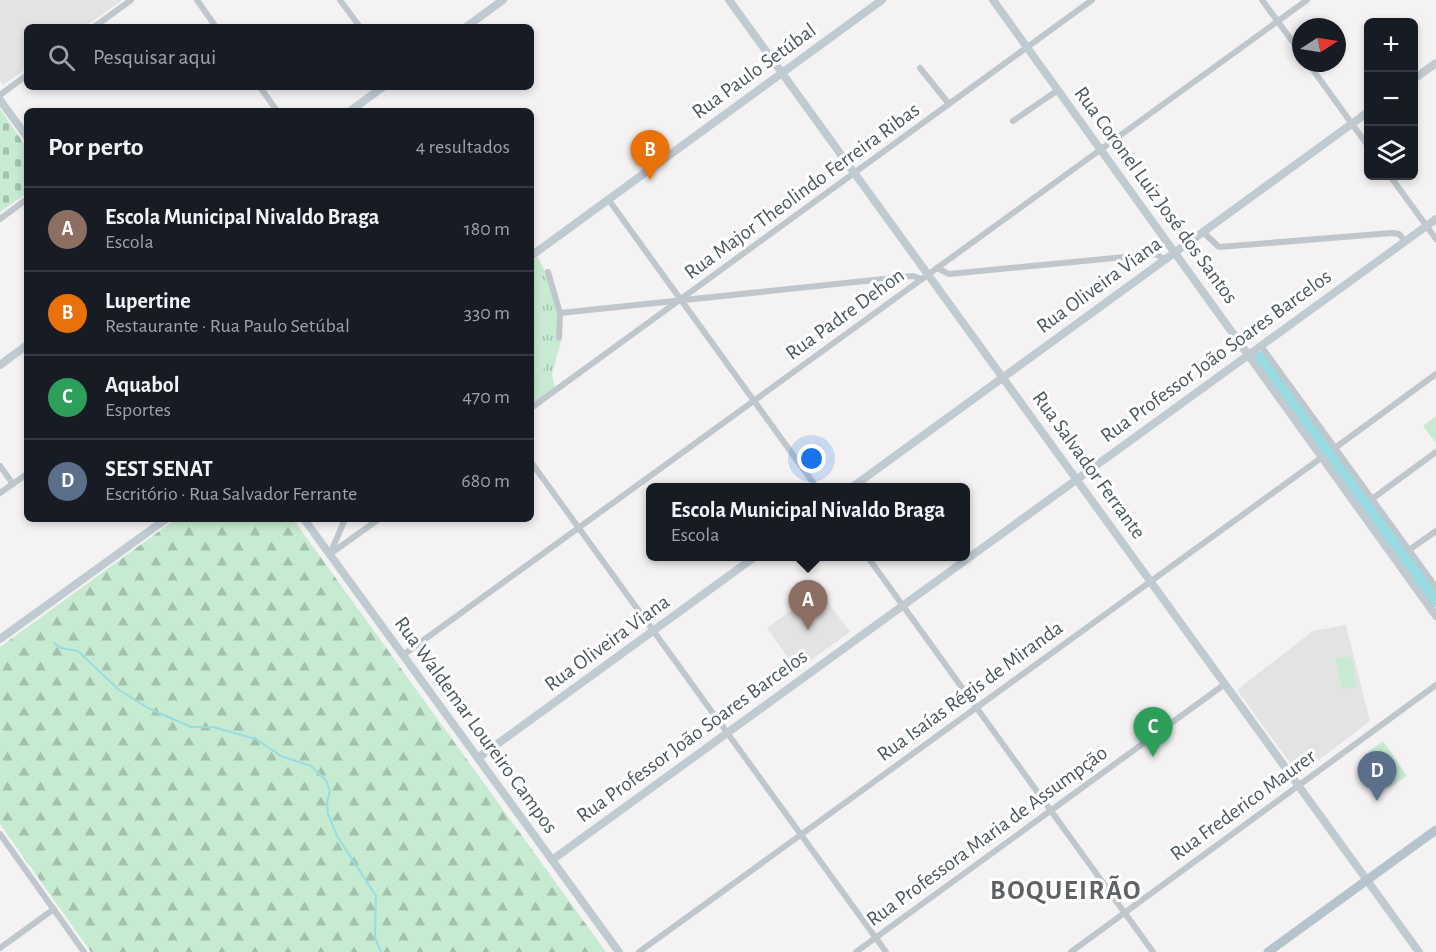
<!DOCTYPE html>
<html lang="pt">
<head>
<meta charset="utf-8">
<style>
  :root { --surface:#171b24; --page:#20242c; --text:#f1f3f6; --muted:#9ea1a6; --line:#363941; --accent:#d93025 }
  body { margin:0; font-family:"Alegreya Sans",sans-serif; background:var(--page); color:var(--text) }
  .controls { position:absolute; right:18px; top:18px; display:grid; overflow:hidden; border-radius:9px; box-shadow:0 3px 9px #0003 }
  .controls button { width:54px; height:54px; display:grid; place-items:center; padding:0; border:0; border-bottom:2px solid var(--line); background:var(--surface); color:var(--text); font:30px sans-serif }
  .compass { position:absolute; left:1292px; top:18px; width:54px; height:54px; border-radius:50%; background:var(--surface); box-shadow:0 3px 9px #0003; rotate:78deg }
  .you { position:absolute; left:812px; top:459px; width:21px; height:21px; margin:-15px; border:4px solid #fff; border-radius:50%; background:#1a73e8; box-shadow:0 0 0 9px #1a73e833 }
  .badge { display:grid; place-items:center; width:39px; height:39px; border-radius:50%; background:var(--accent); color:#fff; font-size:20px; font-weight:700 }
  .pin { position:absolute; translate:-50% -50px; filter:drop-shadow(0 2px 3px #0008) }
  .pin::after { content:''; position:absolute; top:32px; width:21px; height:18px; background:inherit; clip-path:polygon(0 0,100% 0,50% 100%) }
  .popup { position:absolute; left:646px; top:483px; width:324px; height:78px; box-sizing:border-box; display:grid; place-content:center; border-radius:9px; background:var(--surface); filter:drop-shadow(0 2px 4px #0005); font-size:20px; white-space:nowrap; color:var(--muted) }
  .popup b { font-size:22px; color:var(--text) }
  .popup::after { content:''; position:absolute; left:50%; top:100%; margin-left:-12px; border:12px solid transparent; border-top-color:var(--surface) }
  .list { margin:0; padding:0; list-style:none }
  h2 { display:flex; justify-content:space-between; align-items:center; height:78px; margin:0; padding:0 24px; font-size:26px }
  h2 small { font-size:20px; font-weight:400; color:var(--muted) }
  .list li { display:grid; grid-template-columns:39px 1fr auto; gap:18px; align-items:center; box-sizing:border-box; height:84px; padding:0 24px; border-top:2px solid var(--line) }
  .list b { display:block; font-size:22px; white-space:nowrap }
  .list p { margin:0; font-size:20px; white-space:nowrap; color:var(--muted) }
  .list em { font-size:20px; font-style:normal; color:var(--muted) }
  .icon { flex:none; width:33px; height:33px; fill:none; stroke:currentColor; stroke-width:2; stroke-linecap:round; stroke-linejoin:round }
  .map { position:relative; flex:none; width:1436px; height:952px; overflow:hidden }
  .search { position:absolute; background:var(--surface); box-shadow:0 3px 9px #0003; left:24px; top:24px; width:510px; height:66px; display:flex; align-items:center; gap:15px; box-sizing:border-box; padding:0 21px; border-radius:9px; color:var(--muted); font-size:22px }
  .panel { position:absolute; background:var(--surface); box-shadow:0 3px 9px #0003; left:24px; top:108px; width:510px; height:414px; border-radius:9px }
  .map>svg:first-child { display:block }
</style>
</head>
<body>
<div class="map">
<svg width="1436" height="952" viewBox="0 0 1436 952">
  <defs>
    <pattern id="grass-tufts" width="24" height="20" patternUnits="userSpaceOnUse" patternTransform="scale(1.5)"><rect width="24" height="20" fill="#c6ebd0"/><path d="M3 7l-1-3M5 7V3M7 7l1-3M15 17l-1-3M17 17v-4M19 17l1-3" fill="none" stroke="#a3c1ac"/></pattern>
    <pattern id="forest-firs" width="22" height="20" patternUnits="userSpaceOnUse" patternTransform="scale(1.5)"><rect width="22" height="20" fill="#c6ebd0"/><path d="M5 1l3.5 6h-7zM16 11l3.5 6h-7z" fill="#a3c1ac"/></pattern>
    <pattern id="cemetery-stones" width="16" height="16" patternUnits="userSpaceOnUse" patternTransform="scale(1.5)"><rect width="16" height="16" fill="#c6ebd0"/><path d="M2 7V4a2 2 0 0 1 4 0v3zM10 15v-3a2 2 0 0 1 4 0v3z" fill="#a3c1ac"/></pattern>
  </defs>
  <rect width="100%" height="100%" fill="#f4f2f2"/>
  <!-- education -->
  <g fill="#e4e3e3">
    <path d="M0,0h120l1,1 -37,26h-57v41l-24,17 -3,-4z"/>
    <path d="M816,592l3,4 3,-2 28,38 -53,38 -30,-42z"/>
    <path d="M1346,625l24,96 -71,54 -62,-85 76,-59z"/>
  </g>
  <!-- grass -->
  <g fill="url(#grass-tufts)">
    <path d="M537,257c16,24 23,54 19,83l5,1 -9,33 3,14 -24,16v-143z"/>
    <path d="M1436,416v27l-13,-17z"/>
  </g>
  <!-- forest -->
  <path fill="url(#forest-firs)" d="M176,519h117l313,433h-515l-91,-128v-177z"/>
  <!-- cemetery -->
  <path fill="url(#cemetery-stones)" d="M0,109l27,39v45l-27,19z"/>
  <!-- garden -->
  <g fill="#c6ebd0">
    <path d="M531,349l14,19 -14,10z"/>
    <path d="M1351,656l6,30 -15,4 -6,-31z"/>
    <path d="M1383,741l24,35 -18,12 -24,-34z"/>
  </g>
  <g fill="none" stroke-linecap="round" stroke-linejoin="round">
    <!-- stream -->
    <path stroke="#98dce3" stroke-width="2" d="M54,643l7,5 17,3 41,39 29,18 43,19h22l43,12 25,17 30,10 15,14 4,11 -3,11 1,12 9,22 39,60 -1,42 6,14"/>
    <!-- river -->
    <path stroke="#98dce3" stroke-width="12" d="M1260,358l176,243"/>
    <!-- minor -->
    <g stroke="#bfc7cc" stroke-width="6">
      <path d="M197,0l19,27"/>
      <path d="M340,0l20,27"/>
      <path d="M1262,0l39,53"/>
      <path d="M94,27l37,-27"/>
      <path d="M1308,63l60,83"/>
      <path d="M920,68l29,36"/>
      <path d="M260,87l17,24"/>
      <path d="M0,95l27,-20"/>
      <path d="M1013,121l45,-31"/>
      <path d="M1390,176l46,63"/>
      <path d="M608,199l209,289"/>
      <path d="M0,219l27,-20"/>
      <path d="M1203,232l16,15 173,-14 7,1 6,7"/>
      <path d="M937,268l12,6 207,-20 9,6"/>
      <path d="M548,272l12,41 -1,25"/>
      <path d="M560,313l353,-37 9,3"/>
      <path d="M1261,346l175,241"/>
      <path d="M531,408l561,-408"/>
      <path d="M1335,448l101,-74"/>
      <path d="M531,462l355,490"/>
      <path d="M0,466l13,18"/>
      <path d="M0,493l27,-19"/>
      <path d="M1372,499l64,-47"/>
      <path d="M1409,550l27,-19"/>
      <path d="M330,554l49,-35"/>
      <path d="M330,554l15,-35"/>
      <path d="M867,556l286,396"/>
      <path d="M403,655l904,-655"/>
      <path d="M0,834l84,118"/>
      <path d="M0,948l54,-39"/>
      <path d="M639,952l682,-494"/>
      <path d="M856,952l369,-268"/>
      <path d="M1071,952l365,-267"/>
    </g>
    <!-- secondary -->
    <g stroke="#c0cad1" stroke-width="8">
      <path d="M729,0l690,952"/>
      <path d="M993,0l443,616"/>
      <path d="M466,27l37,-27"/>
      <path d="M1414,79l22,-16"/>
      <path d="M0,100l27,37"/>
      <path d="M350,111l33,-24"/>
      <path d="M531,256l351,-256"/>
      <path d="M0,365l27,-20"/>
      <path d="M851,488l517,-376"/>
      <path d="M304,519l315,433"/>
      <path d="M0,639l166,-120"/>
      <path d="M478,758l278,-202"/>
      <path d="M552,860l884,-641"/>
    </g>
    <!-- primary -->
    <path stroke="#b5c3cd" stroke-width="9" d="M1268,952l168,-122"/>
  </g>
  <g text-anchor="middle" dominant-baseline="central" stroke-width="6" stroke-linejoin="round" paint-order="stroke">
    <!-- street labels -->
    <g font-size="21" fill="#4b575d" stroke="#fff">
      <text transform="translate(754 71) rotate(-36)">Rua Paulo Setúbal</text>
      <text transform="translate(802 191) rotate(-36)">Rua Major Theolindo Ferreira Ribas</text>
      <text transform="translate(1156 195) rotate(54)">Rua Coronel Luiz José dos Santos</text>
      <text transform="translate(1099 285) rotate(-36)">Rua Oliveira Viana</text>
      <text transform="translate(845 314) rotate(-36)">Rua Padre Dehon</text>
      <text transform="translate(1216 356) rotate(-36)">Rua Professor João Soares Barcelos</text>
      <text transform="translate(1089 465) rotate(54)">Rua Salvador Ferrante</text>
      <text transform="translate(607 643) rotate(-36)">Rua Oliveira Viana</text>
      <text transform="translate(970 691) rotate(-36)">Rua Isaías Régis de Miranda</text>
      <text transform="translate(476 725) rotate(54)">Rua Waldemar Loureiro Campos</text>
      <text transform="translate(692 736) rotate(-36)">Rua Professor João Soares Barcelos</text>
      <text transform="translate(1243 805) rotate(-36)">Rua Frederico Maurer</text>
      <text transform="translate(987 836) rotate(-36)">Rua Professora Maria de Assumpção</text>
    </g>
    <!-- district labels -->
    <g font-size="27" font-weight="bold" letter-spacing="1.5" fill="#5f6366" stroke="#fff">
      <text x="1066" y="890">BOQUEIRÃO</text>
    </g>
  </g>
</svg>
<div class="controls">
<button>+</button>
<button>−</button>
<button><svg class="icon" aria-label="layers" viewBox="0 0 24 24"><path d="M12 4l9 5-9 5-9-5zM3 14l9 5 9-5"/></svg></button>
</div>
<svg class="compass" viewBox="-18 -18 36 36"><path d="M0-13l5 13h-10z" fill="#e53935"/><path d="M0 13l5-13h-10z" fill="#9ea1a6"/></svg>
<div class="you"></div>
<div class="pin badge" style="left:808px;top:630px;background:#8d6e63">A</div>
<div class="popup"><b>Escola Municipal Nivaldo Braga</b>Escola</div>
<div class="pin badge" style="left:650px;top:180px;background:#e8710a">B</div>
<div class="pin badge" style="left:1153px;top:757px;background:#2e9e5b">C</div>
<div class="pin badge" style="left:1377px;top:801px;background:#5c6f8a">D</div>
<div class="search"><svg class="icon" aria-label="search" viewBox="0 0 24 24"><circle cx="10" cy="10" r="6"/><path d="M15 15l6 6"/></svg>Pesquisar aqui</div>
<section class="panel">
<h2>Por perto<small>4 resultados</small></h2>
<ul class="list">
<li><span class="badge" style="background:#8d6e63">A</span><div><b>Escola Municipal Nivaldo Braga</b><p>Escola</p></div><em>180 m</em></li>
<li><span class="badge" style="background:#e8710a">B</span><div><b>Lupertine</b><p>Restaurante · Rua Paulo Setúbal</p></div><em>330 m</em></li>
<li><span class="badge" style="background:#2e9e5b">C</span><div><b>Aquabol</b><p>Esportes</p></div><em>470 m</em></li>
<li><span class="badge" style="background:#5c6f8a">D</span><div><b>SEST SENAT</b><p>Escritório · Rua Salvador Ferrante</p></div><em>680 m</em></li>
</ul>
</section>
</div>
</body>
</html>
